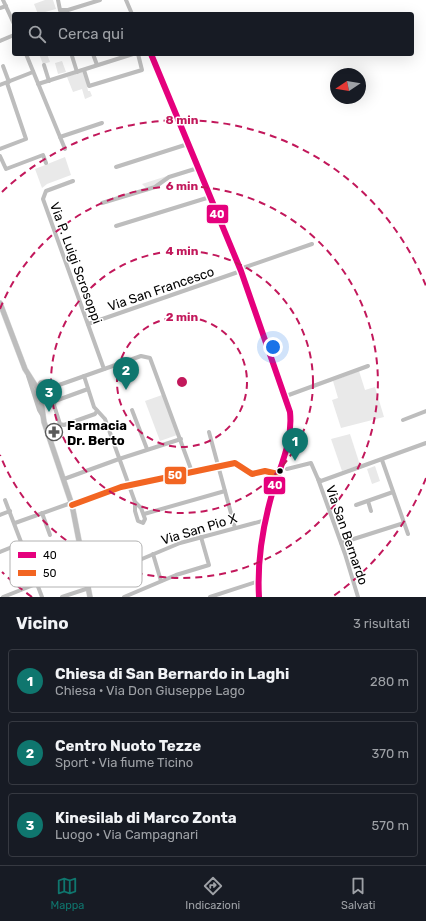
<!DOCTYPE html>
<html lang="it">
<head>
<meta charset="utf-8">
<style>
  :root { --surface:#171b24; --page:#20242c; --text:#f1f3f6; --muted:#9ea1a6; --line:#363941; --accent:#0f766e }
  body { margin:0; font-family:Rubik,sans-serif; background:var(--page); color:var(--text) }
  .compass { position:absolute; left:330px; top:68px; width:36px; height:36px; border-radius:50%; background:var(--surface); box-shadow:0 4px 16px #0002; rotate:258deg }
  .you { position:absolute; left:273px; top:347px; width:14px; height:14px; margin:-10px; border:3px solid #fff; border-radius:50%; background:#1a73e8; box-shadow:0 0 0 6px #1a73e833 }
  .badge { display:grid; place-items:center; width:26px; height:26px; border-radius:50%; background:var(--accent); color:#fff; font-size:13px; font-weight:700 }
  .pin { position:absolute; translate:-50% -33px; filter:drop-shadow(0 1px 2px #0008) }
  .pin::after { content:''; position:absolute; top:21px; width:14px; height:12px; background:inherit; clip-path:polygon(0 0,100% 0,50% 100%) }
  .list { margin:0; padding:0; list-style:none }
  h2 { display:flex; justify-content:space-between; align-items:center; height:52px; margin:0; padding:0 16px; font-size:17px }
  h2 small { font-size:13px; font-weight:400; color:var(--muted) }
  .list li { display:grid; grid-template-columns:26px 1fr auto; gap:12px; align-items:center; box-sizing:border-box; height:64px; margin:0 8px 8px; padding:0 8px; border:1px solid var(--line); border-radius:4px }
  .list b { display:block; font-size:15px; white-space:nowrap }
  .list p { margin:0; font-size:13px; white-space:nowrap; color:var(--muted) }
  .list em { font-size:13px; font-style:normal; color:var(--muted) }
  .icon { flex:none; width:22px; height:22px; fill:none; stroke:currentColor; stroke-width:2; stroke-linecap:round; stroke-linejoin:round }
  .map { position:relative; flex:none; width:426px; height:597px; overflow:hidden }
  .search { position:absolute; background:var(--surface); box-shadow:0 4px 16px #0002; left:12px; right:12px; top:12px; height:44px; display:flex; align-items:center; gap:10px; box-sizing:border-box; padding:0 14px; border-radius:4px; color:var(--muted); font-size:15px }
  .sheet { height:268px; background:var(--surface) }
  nav { display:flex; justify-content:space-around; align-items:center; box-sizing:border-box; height:56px; border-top:1px solid var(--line); background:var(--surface); font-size:11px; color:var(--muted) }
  nav a { display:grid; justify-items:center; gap:2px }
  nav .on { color:var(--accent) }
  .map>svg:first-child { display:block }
</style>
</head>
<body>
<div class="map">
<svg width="426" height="597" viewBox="0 0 426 597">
  <rect width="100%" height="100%" fill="#fff"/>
  <!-- green -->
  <g fill="#e9e9e9">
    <path d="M45,0h8l3,9 -18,5 -4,-10z"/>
    <path d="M39,54h8l3,8 -7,2z"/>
    <path d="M62,61l4,11 -8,2 -3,-11z"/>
    <path d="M84,71l4,20h2l2,5 -7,3 -3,-10 -9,3 -6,-15z"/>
    <path d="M65,157l6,18 -24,9 -5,4 -7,-19z"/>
    <path d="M167,176l-7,7 -14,5 -4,-4z"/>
    <path d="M359,371l6,19 10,-3 9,30 -43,11 -9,-28 6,-2 -5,-17z"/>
    <circle cx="44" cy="390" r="5"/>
    <path d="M162,395l15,40 -17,6 -15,-40z"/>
    <path d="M350,434l10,31 -18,6 -11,-32z"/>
    <path d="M375,466l5,15 -8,3 -5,-15z"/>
  </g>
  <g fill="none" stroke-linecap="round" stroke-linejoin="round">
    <!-- major casing -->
    <g stroke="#dbdbdb" stroke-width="6">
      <g id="major">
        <path d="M0,303l25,66 12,19"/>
        <path d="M40,396l6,1 4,-2 2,-4 -3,-7 -4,-2 -4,1 -4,7 4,11 3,21 28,83 18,92"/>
      </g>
    </g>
    <!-- minor -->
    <g stroke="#bdbdbd" stroke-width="4">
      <path d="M3,0l11,24"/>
      <path d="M58,0l2,10"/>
      <path d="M126,0l6,14"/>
      <path d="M0,8l6,-2"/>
      <path d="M60,10h8l32,-10"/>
      <path d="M0,41l14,-6"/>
      <path d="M26,54l39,95"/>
      <path d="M93,54l4,11"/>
      <path d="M151,54l90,217 49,141c3,30 -10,54 -18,82 -10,35 -15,68 -13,103"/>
      <path d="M72,56l5,16"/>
      <path d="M44,65l5,16"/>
      <path d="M3,66l6,16"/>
      <path d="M84,70l5,16 53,-16 -4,-16"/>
      <path d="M38,84l95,-30"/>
      <path d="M0,85l33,-13"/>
      <path d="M60,137l42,-14"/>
      <path d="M0,149l26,-10 -19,-56"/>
      <path d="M0,156l6,13 37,-14 3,8"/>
      <path d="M116,167l72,-23"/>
      <path d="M73,181l-27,10 -3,8 61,170"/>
      <path d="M102,203l53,-16 14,-10 29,-9"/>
      <path d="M116,226l94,-29"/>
      <path d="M240,269l72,-25"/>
      <path d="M88,324l153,-53"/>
      <path d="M28,376l11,34 3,5"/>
      <path d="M84,376l10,31 11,12 30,83v9l3,10 5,2 2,-4 -4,-11 -6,-6"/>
      <path d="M49,384l10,1 82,-29 9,2 42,114"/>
      <path d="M88,389l-33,12 -1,4 6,19 4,1 31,-11 2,-3"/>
      <path d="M286,396l82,-30"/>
      <path d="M132,410l15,39"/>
      <path d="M403,420l23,-9"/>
      <path d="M209,432l26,96"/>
      <path d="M382,460l26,74"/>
      <path d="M287,469l24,-6 7,16 3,2 105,-38"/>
      <path d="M64,479l55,-20 62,-20"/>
      <path d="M318,479l27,75 13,43"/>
      <path d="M5,500l37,97"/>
      <path d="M368,501l3,10"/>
      <path d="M72,505l49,-18 114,-24 17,11 13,-3 13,3"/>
      <path d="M356,505l37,-13"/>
      <path d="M42,513l8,22"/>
      <path d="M144,514l81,-23"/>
      <path d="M0,515l10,-4"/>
      <path d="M15,523l56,-20"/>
      <path d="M341,543l63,-20"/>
      <path d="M0,552l22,-9"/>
      <path d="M153,554l8,27"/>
      <path d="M87,582l93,-39 86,-23"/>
      <path d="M3,597l33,-13"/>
      <path d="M62,597l27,-9"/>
      <path d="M124,597l52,-22 33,-10 -8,-28"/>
      <path d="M210,597l49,-16"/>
    </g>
    <!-- major -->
    <use href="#major" stroke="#bdbdbd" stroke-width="5"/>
    <!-- bus-1 casing -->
    <g stroke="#fff" stroke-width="9">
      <path id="bus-1" d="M151,54l90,217 49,141c3,30 -10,54 -18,82 -10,35 -15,68 -13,103"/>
    </g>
    <!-- bus-2 casing -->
    <g stroke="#fff" stroke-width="9">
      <path id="bus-2" d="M72,505l49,-18 114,-24 17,11 13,-3 13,3"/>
    </g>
    <!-- bus-1 -->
    <use href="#bus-1" stroke="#e5007d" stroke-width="6"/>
    <!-- bus-2 -->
    <use href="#bus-2" stroke="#f26522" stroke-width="6"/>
  </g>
  <!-- distance rings -->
  <g fill="none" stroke="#c2185b" stroke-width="2" stroke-dasharray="7 5">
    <circle cx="182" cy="382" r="65"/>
    <circle cx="182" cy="382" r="131"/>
    <path d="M0 309A196 196 0 1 1 0 455"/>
    <path d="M426 478A262 262 0 0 1 332 597M32 597A262 262 0 0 1 2 572M2 192A262 262 0 0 1 426 286"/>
  </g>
  <!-- icons -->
  <defs>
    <g id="pharmacy-ring" transform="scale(0.9)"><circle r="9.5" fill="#fff" stroke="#595959" stroke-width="1.5"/><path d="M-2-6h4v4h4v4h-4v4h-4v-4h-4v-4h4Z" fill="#595959"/></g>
  </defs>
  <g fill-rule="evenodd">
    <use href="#pharmacy-ring" x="54" y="432"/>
  </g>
  <!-- markers -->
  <circle fill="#000" stroke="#fff" stroke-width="1.5" cx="280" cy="471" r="3.5"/>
  <g text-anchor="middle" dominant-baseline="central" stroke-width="3" stroke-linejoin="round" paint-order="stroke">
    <!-- street labels -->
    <g font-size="13" fill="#000" stroke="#fff">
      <text transform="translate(76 263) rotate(70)">Via P. Luigi Scrosoppi</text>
      <text transform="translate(161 289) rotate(-19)">Via San Francesco</text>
      <text transform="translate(199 529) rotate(-17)">Via San Pio X</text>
      <text transform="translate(347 535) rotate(71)">Via San Bernardo</text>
    </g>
    <!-- poi labels -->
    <g font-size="13" font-weight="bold" fill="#000" stroke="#fff" text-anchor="start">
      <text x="67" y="425">Farmacia<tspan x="67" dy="15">Dr. Berto</tspan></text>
    </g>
  </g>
  <!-- legend -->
  <rect x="10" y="541" width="132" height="46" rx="6" fill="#fff" stroke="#b2b2b2" stroke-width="1"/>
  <rect x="18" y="552" width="18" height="6" fill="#e5007d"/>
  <rect x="18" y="570" width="18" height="6" fill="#f26522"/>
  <g font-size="11" fill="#000">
    <text x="43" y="559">40</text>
    <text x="43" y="577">50</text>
  </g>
  <circle cx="182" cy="382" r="6" fill="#c2185b" stroke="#fff" stroke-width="2"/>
  <g font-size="12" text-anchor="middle" font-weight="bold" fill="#c2185b" stroke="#fff" stroke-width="3" stroke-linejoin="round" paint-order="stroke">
    <text x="182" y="124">8 min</text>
    <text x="182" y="190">6 min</text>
    <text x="182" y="255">4 min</text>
    <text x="182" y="321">2 min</text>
  </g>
  <g stroke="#fff" stroke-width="1.5">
    <rect x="206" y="204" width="23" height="20" rx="4" fill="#e5007d"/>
    <rect x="164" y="466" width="23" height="19" rx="4" fill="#f26522"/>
    <rect x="263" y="476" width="23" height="19" rx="4" fill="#e5007d"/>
  </g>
  <g font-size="11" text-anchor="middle" font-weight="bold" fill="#fff">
    <text x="217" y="218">40</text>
    <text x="175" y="479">50</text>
    <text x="275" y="489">40</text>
  </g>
</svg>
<svg class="compass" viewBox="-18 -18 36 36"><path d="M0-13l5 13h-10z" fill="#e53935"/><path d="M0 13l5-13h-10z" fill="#9ea1a6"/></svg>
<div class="you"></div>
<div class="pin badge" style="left:295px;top:461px">1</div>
<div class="pin badge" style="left:126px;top:390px">2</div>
<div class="pin badge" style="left:49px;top:412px">3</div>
<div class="search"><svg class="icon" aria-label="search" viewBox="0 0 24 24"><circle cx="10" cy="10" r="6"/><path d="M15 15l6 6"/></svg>Cerca qui</div>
</div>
<section class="sheet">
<h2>Vicino<small>3 risultati</small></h2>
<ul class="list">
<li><span class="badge">1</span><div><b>Chiesa di San Bernardo in Laghi</b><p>Chiesa · Via Don Giuseppe Lago</p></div><em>280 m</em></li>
<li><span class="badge">2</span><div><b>Centro Nuoto Tezze</b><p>Sport · Via fiume Ticino</p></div><em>370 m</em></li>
<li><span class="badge">3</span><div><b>Kinesilab di Marco Zonta</b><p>Luogo · Via Campagnari</p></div><em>570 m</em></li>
</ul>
</section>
<nav>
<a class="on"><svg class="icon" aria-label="map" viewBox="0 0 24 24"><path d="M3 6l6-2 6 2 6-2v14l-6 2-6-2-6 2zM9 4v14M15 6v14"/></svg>Mappa</a>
<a><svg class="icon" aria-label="directions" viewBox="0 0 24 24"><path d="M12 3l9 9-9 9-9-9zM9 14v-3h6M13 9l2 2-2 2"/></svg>Indicazioni</a>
<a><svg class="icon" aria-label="saved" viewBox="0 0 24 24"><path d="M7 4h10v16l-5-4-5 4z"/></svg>Salvati</a>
</nav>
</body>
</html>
